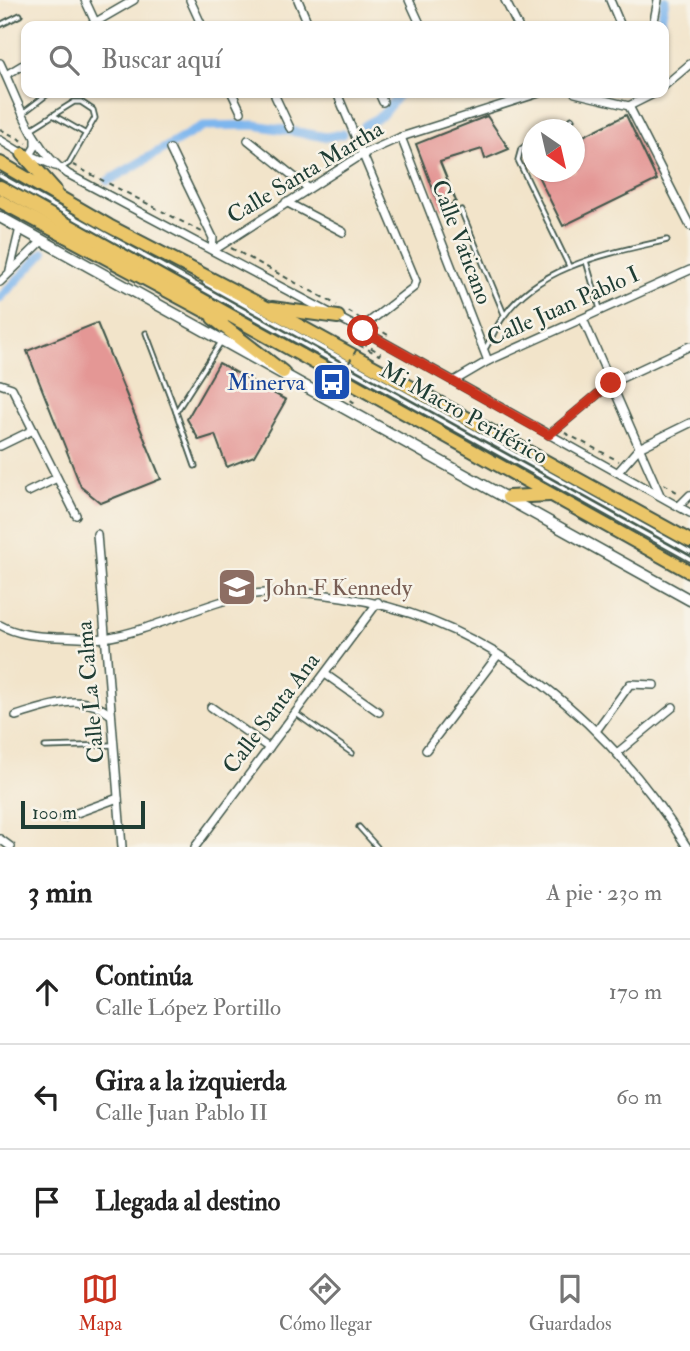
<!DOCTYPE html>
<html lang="es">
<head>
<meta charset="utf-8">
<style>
  :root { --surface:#fff; --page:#f2f2f2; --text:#222; --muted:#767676; --line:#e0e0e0; --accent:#c8321e }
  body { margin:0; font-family:"IM FELL Double Pica",serif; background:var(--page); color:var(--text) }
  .compass { position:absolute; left:522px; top:119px; width:63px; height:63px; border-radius:50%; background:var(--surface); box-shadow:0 2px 5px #0004; rotate:146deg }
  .scale { position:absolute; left:21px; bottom:18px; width:124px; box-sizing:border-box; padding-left:7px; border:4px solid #1f3d34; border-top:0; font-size:19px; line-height:24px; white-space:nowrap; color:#1f3d34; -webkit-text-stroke:5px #f7f3e8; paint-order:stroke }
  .stop { position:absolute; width:21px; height:21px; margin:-16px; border:5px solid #c8321e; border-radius:50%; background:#fff }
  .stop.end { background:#c8321e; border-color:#fff; box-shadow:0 2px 7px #0008 }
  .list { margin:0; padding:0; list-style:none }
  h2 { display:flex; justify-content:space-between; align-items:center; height:91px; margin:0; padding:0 28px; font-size:30px }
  h2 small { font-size:23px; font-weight:400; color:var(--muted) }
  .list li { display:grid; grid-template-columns:46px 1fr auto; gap:21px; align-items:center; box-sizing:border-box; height:105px; padding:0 28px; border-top:2px solid var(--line) }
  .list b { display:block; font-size:26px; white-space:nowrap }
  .list p { margin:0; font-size:23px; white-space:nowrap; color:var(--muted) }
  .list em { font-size:23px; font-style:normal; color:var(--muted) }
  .icon { flex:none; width:38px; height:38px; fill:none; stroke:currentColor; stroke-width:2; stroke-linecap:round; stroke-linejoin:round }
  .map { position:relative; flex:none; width:690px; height:847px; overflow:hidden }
  .search { position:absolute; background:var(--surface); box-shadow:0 2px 5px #0004; left:21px; right:21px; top:21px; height:77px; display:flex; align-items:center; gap:18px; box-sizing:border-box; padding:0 24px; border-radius:14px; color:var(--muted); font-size:26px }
  .sheet { height:406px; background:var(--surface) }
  nav { display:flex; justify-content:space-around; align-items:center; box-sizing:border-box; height:98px; border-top:2px solid var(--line); background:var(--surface); font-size:19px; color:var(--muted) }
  nav a { display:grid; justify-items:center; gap:4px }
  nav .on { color:var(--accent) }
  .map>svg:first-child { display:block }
</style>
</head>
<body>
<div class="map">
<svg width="690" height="847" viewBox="0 0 690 847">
  <rect width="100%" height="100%" fill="#f7f3e8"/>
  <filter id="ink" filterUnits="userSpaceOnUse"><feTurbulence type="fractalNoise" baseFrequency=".0143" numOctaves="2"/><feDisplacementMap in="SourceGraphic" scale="14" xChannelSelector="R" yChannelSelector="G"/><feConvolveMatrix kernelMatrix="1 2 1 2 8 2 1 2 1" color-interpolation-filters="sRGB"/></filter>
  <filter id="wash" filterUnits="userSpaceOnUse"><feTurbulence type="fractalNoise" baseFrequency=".00686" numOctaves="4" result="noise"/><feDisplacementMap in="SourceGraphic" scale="28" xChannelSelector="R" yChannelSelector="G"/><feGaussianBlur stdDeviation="1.57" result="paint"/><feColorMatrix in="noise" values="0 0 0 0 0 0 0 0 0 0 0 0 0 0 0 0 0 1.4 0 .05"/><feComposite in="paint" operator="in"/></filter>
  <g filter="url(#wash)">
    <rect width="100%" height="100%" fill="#f2e4ca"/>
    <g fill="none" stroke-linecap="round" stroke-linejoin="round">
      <!-- canal -->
      <g stroke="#7db6ee" stroke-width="9">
        <path d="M660,26l5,-26"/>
        <path d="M364,126l18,-11 18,-22"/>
        <path d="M108,181l95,-55 52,-1 71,12 17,-3"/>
        <path d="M0,298l44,-46"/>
      </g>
    </g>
    <g id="blocks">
      <!-- building -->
      <g fill="#e49795">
        <path d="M626,115l31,65 -94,46 -27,-54h39v-32z"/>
        <path d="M487,116l22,33 -24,10 -3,-10 -42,13 16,39 -15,9 -25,-66z"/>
        <path d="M97,323l64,156 -60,24 -20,-16 -54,-136z"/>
        <path d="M219,363l67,37 -32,56 -27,11 -12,-32 -16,5 -12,-21z"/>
      </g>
    </g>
  </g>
  <g filter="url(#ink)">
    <use href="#blocks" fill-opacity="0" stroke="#3f564a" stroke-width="2"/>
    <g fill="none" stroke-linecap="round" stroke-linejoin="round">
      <!-- service casing -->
      <g stroke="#3f564a" stroke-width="7">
        <g id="service">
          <path d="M0,25l20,-10"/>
          <path d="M23,113l26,-20"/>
          <path d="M53,115l33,19"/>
          <path d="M31,129l43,-27h7l12,8 2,8 -26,45 -6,4"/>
          <path d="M554,130l18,-11"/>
          <path d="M532,141l-11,8 -3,11 51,106"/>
          <path d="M0,176l690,383"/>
          <path d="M461,210l43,104"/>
          <path d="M586,261l14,48"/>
          <path d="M205,283l485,269"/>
          <path d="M146,333l30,79"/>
          <path d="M485,349c7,-11 11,-23 19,-33 35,-51 107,-63 163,-76"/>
          <path d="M195,466l-19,-54 45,-70"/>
          <path d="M295,713l57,40"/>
          <path d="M45,747l68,-2"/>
          <path d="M359,827l18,20"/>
        </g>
      </g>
      <!-- minor casing -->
      <g stroke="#3f564a" stroke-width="10">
        <g id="minor">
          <path d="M85,0l12,26"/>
          <path d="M190,0l12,26"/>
          <path d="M298,0l11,26"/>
          <path d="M409,0l12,26"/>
          <path d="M505,0l13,26"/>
          <path d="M610,0l11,26"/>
          <path d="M89,26l45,-26"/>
          <path d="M653,26l5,-26"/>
          <path d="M0,63c18,37 32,87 68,111l292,155 330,184"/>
          <path d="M6,75l20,-12"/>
          <path d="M664,86l26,-22"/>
          <path d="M232,93l9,19"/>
          <path d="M277,93l-2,3 15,32"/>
          <path d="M337,93l79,188 -2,6 -54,42"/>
          <path d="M379,93l4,9"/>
          <path d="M575,93l54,13"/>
          <path d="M629,106l61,120"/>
          <path d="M629,106l26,-13"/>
          <path d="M401,137l87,224"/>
          <path d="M0,140l23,14 7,1 5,-8v-9"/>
          <path d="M248,140l60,48"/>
          <path d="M170,149l43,89 -1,11"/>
          <path d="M30,155l25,11"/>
          <path d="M286,202l57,30"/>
          <path d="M214,250l149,-96 38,-17 138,-44"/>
          <path d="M10,270l10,-42"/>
          <path d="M0,282l41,-40"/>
          <path d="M583,319l77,176"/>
          <path d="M454,381l34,-20 202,-91"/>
          <path d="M0,384l12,4 64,127"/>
          <path d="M549,435l62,-52 79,-37"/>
          <path d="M0,446l33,-16"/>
          <path d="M618,472l21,-24 51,-25"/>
          <path d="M28,492l29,-14"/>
          <path d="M679,506l11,-11"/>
          <path d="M97,534l25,313"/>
          <path d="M0,625c18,10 36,11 56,12 16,0 33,3 48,1 43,-6 94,-32 137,-42 33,-6 69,-4 101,1 148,22 268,126 345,250"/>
          <path d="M325,674l54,38"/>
          <path d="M211,707l58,41"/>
          <path d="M16,716c34,-10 64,-25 95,-1"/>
          <path d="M596,731l34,-47 24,1"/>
          <path d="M426,750l72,-95"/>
          <path d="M617,753l56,-46"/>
          <path d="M63,818l55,-20"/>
          <path d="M0,839l11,8"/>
          <path d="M195,847l183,-245"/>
        </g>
      </g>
      <!-- tertiary casing -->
      <g stroke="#3f564a" stroke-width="13">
        <path id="tertiary" d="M0,217l690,383"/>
      </g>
      <!-- trunk casing -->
      <g stroke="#3f564a" stroke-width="16">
        <g id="trunk">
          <path d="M23,154l32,36"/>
          <path d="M0,163l109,63 156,81 425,234"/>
          <path d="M0,187l690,385"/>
          <path d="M0,201l222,119"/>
          <path d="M272,308l66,9"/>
          <path d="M213,318l70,54"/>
          <path d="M508,497l42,-2"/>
        </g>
      </g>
      <!-- path -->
      <g stroke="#3f564a" stroke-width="2" stroke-dasharray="5 5" stroke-linecap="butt">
        <path d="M0,129l27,14"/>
        <path d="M73,165l129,67"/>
        <path d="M231,248l106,57"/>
        <path d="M348,311l13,8"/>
        <path d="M375,327l13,8"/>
        <path d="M359,345l20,10 1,-2 -22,-13 2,-2"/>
        <path d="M334,389l21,14"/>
        <path d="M565,433l54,28"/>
        <path d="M664,484l16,10"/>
      </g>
      <!-- service -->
      <use href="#service" stroke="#fff" stroke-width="3.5"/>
      <!-- minor -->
      <use href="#minor" stroke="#fff" stroke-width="7"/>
      <!-- tertiary -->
      <use href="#tertiary" stroke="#fff" stroke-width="10"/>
      <!-- trunk -->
      <use href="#trunk" stroke="#ebc669" stroke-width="12"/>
      <!-- path-bridge -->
      <path stroke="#3f564a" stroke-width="2" stroke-dasharray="5 5" stroke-linecap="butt" d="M334,389l25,-44"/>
    </g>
  </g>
  <g fill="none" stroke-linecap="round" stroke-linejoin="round" filter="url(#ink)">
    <!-- route -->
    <path stroke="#c8321e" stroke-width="9" d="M363,331l186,104 62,-52"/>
  </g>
  <!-- icons -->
  <defs>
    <g id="bus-square" transform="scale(2.0125)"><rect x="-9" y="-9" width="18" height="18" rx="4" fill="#1a4fb4" stroke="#f7f3e8"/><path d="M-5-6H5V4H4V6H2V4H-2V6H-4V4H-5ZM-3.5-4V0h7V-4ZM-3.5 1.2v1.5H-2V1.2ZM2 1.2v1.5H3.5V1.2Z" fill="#fff"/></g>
    <g id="school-square" transform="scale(2.0125)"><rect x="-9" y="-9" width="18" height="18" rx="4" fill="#8d6e63" stroke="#f7f3e8"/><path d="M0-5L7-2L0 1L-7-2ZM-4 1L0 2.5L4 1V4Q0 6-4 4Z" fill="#fff"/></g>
  </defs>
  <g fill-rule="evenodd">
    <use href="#bus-square" x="332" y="382"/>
    <use href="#school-square" x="237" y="587"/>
  </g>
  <g text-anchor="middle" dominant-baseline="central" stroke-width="5" stroke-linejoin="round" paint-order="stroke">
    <!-- street labels -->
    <g font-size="23" fill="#1f3d34" stroke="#f7f3e8">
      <text transform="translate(305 172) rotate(-31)">Calle Santa Martha</text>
      <text transform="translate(462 242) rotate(69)">Calle Vaticano</text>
      <text transform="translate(563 306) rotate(-24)">Calle Juan Pablo I</text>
      <text transform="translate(464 413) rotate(29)">Mi Macro Periférico</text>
      <text transform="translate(90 692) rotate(-95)">Calle La Calma</text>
      <text transform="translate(271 713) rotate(-53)">Calle Santa Ana</text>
    </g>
    <!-- transit labels -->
    <g font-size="23" fill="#164399" stroke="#f7f3e8" text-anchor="end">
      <text x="305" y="382">Minerva</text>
    </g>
    <!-- education labels -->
    <g font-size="23" fill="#785e54" stroke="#f7f3e8" text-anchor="start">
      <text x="264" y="587">John F Kennedy</text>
    </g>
  </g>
</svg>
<svg class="compass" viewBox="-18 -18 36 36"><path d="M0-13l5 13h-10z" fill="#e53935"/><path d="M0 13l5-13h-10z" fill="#767676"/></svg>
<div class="scale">100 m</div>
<div class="stop" style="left:363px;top:331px"></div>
<div class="stop end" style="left:611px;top:383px"></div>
<div class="search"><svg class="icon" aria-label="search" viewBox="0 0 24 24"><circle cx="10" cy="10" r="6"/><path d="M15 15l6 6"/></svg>Buscar aquí</div>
</div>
<section class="sheet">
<h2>3 min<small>A pie · 230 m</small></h2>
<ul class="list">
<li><svg class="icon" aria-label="ahead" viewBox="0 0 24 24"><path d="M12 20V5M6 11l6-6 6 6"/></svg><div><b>Continúa</b><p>Calle López Portillo</p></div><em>170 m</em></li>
<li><svg class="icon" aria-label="left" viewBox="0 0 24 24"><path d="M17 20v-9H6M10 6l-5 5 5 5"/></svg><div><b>Gira a la izquierda</b><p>Calle Juan Pablo II</p></div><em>60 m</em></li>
<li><svg class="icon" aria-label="arrive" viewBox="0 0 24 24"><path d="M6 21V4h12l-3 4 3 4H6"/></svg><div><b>Llegada al destino</b></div></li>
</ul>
</section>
<nav>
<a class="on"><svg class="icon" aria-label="map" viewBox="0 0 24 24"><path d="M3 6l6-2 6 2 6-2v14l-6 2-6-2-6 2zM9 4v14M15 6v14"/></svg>Mapa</a>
<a><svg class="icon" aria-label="directions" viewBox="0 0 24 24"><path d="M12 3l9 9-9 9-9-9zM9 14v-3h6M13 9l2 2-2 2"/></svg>Cómo llegar</a>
<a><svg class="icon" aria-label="saved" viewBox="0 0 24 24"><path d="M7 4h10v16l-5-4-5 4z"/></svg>Guardados</a>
</nav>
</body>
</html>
